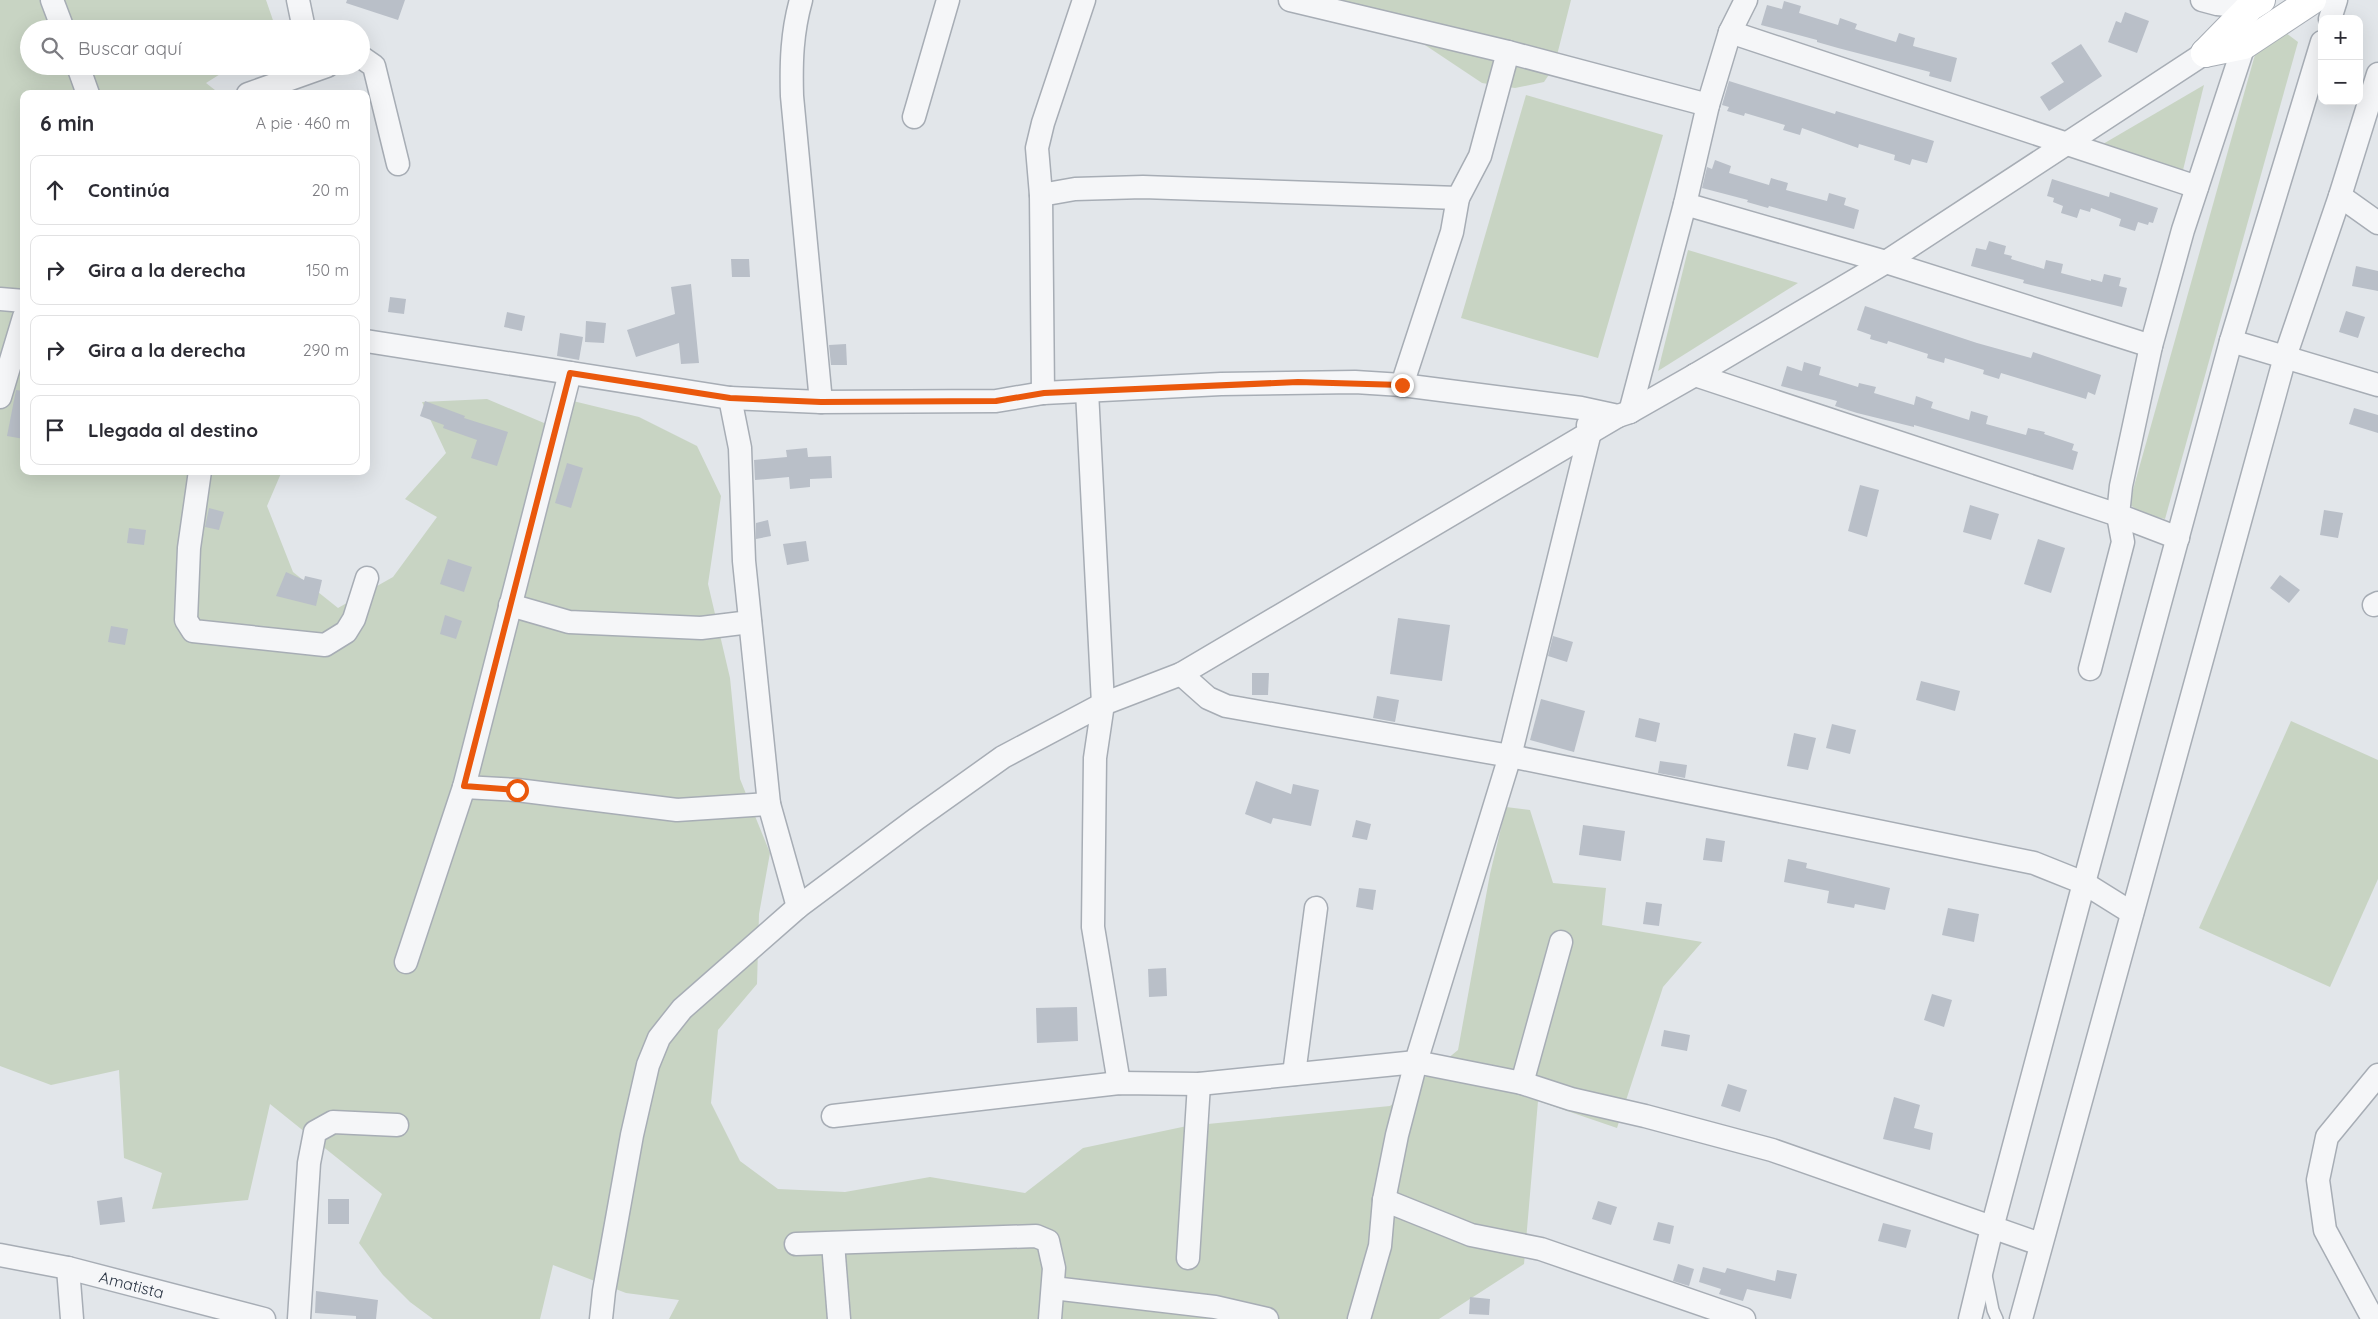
<!DOCTYPE html>
<html lang="es">
<head>
<meta charset="utf-8">
<style>
  :root { --surface:#fff; --page:#f2f2f3; --text:#2b2b33; --muted:#7c7c81; --line:#e1e1e2 }
  body { margin:0; font-family:Quicksand,sans-serif; background:var(--page); color:var(--text) }
  .controls { position:absolute; right:15px; top:15px; display:grid; overflow:hidden; border-radius:10px; box-shadow:0 5px 20px #0002 }
  .controls button { width:45px; height:45px; display:grid; place-items:center; padding:0; border:0; border-bottom:1px solid var(--line); background:var(--surface); color:var(--text); font:25px sans-serif }
  .stop { position:absolute; width:15px; height:15px; margin:-11px; border:4px solid #ea580c; border-radius:50%; background:#fff }
  .stop.end { background:#ea580c; border-color:#fff; box-shadow:0 1px 5px #0008 }
  .list { margin:0; padding:0; list-style:none }
  h2 { display:flex; justify-content:space-between; align-items:center; height:65px; margin:0; padding:0 20px; font-size:21px }
  h2 small { font-size:16px; font-weight:400; color:var(--muted) }
  .list li { display:grid; grid-template-columns:32px 1fr auto; gap:15px; align-items:center; box-sizing:border-box; height:70px; margin:0 10px 10px; padding:0 10px; border:1px solid var(--line); border-radius:10px }
  .list b { display:block; font-size:19px; white-space:nowrap }
  .list em { font-size:16px; font-style:normal; color:var(--muted) }
  .icon { flex:none; width:28px; height:28px; fill:none; stroke:currentColor; stroke-width:2; stroke-linecap:round; stroke-linejoin:round }
  .map { position:relative; flex:none; width:2378px; height:1319px; overflow:hidden }
  .search { position:absolute; background:var(--surface); box-shadow:0 5px 20px #0002; left:20px; top:20px; width:350px; height:55px; display:flex; align-items:center; gap:12px; box-sizing:border-box; padding:0 18px; border-radius:28px; color:var(--muted); font-size:19px }
  .panel { position:absolute; background:var(--surface); box-shadow:0 5px 20px #0002; left:20px; top:90px; width:350px; height:385px; border-radius:10px }
  .map>svg:first-child { display:block }
</style>
</head>
<body>
<div class="map">
<svg width="2378" height="1319" viewBox="0 0 2378 1319">
  <rect width="100%" height="100%" fill="#e2e6ea"/>
  <!-- green -->
  <g fill="#c8d4c3">
    <path d="M0,0h266l10,29h-247v37h204l-27,17 14,11h-196v377h258l-15,35 26,66 45,36 55,-31 44,-60 -32,-18 41,-46 -24,-51 65,-3 57,24 29,-22 66,16 58,29 24,50 -13,88 22,94 10,101 30,74 -11,61 -2,70 -39,46 -7,73 29,58 38,28 67,3 85,-15 95,16 58,-45 104,-22 203,-20 68,-56 32,-176 16,-67 24,3 23,73 53,5 -4,37 100,17 -39,45 -46,141 -79,-27 -14,163 -85,55h-770l10,-19 -53,-7 -73,-28 -13,54h-107l-23,-17 -27,-27 -24,-32 23,-49 -112,-90 -22,96 -96,9 10,-36 -38,-15 -5,-88 -68,15 -51,-19z"/>
    <path d="M1325,0h246l-17,67 -10,15 -29,6 -33,-5 -111,-74z"/>
    <path d="M2286,33l12,9 -133,477 -24,-6 -12,-9 127,-453z"/>
    <path d="M2204,85l-21,85 -80,-26z"/>
    <path d="M1526,95l137,40 -65,223 -137,-40z"/>
    <path d="M1688,250l110,33 -140,88z"/>
    <path d="M2291,721l87,39v119l-48,108 -131,-59z"/>
  </g>
  <!-- building -->
  <g fill="#b9bfc8">
    <path d="M347,0h58l-7,20 -52,-17z"/>
    <path d="M1784,1l17,5 -2,7 39,12 2,-7 17,6 -2,5 41,13 3,-9 16,5 -2,8 44,12 -6,24 -22,-6 1,-4 -92,-24 -21,-6v-2l-56,-15 6,-20 15,4z"/>
    <path d="M2125,12l24,9 -12,32 -29,-11 8,-21 5,2z"/>
    <path d="M2081,44l21,32 -53,35 -9,-14 24,-15 -13,-19z"/>
    <path d="M1729,81l106,33 1,-3 98,30 -7,22 -15,-4 -2,6 -16,-5 1,-5 -36,-11 -1,4 -56,-20 -2,7 -17,-5 2,-5 -40,-12 -1,3 -17,-5 2,-4 -7,-2z"/>
    <path d="M1715,160l16,6 -2,7 40,12 2,-7 17,5 -2,7 41,11 2,-8 17,5 -2,7 15,5 -5,19 -85,-23 -1,2 -21,-6 1,-2 -46,-12 5,-21 5,2z"/>
    <path d="M2052,179l57,18 1,-5 48,16 -5,15 -4,-1 -1,3 -10,-3 -3,9 -16,-5 2,-7 -30,-11 -1,4 -10,-3 -3,9 -16,-5 2,-7 -10,-4 1,-4 -7,-2z"/>
    <path d="M1989,241l17,5 -2,8 8,2 -1,3 33,10 2,-9 17,4 -2,9 30,8v-2l11,3 2,-8 17,4 -2,8 8,2 -5,19 -99,-24 1,-3 -53,-14 5,-18 10,2z"/>
    <path d="M731,259h18l1,18h-18z"/>
    <path d="M2356,266l22,5v20l-26,-5z"/>
    <path d="M691,284l8,79 -18,1 -2,-21 -43,14 -9,-27 48,-16 -4,-27z"/>
    <path d="M390,297l16,2 -2,15 -16,-2z"/>
    <path d="M1865,306l112,37 54,15 2,-6 68,23 -6,20 -7,-3 -2,7 -85,-26 -2,6 -16,-5 1,-4 -39,-12 -1,5 -17,-5 1,-4 -40,-13 -1,3 -17,-5 1,-4 -14,-5z"/>
    <path d="M2346,311l19,6 -7,21 -19,-6z"/>
    <path d="M507,312l18,4 -3,15 -18,-4z"/>
    <path d="M586,321l20,2 -2,20 -19,-1z"/>
    <path d="M560,333l23,4 -4,23 -22,-4z"/>
    <path d="M846,344l1,21h-16l-2,-20z"/>
    <path d="M1804,362l17,5 -2,8 39,12 1,-4 17,4 -2,6 40,12 2,-9 17,6 -2,6 38,12 2,-9 17,5 -2,8 40,11 2,-7 17,4 -1,2 30,10 -2,6 6,2 -5,18 -159,-45v2l-57,-14 -22,-7 2,-5 -56,-15 6,-20 15,5z"/>
    <path d="M16,390l8,1v48l-17,-3z"/>
    <path d="M425,401l40,15 -1,2 44,14 -11,34 -26,-8 6,-18 -34,-12 1,-3 -24,-9z"/>
    <path d="M2354,408l24,7v18l-29,-9z"/>
    <path d="M807,448l1,9 23,-1 1,22 -22,1v8l-20,2 -1,-12 -34,3 -1,-20 33,-3 -1,-7z"/>
    <path d="M567,463l16,5 -12,40 -16,-5z"/>
    <path d="M1860,485l19,5 -12,47 -19,-6z"/>
    <path d="M1970,505l29,9 -8,26 -28,-8z"/>
    <path d="M209,508l15,4 -5,18 -14,-3z"/>
    <path d="M2324,510l19,3 -5,25 -18,-3z"/>
    <path d="M768,520l3,16 -15,3v-16z"/>
    <path d="M129,528l17,2 -2,15 -17,-2z"/>
    <path d="M2038,539l27,9 -14,45 -27,-9z"/>
    <path d="M806,541l3,20 -22,4 -4,-21z"/>
    <path d="M448,559l24,8 -8,25 -24,-8z"/>
    <path d="M286,572l18,8 1,-4 17,4 -6,26 -40,-10z"/>
    <path d="M2280,575l20,15 -11,13 -19,-15z"/>
    <path d="M445,615l17,6 -6,18 -16,-5z"/>
    <path d="M1398,618l52,7 -8,56 -52,-7z"/>
    <path d="M111,626l17,3 -3,16 -17,-3z"/>
    <path d="M1553,636l20,6 -6,20 -19,-6z"/>
    <path d="M1252,673h17l-1,22h-16z"/>
    <path d="M1921,681l39,10 -5,20 -39,-11z"/>
    <path d="M1377,696l22,4 -4,22 -22,-4z"/>
    <path d="M1541,699l44,12 -11,41 -44,-12z"/>
    <path d="M1639,718l21,5 -4,19 -21,-5z"/>
    <path d="M1832,724l24,6 -6,24 -24,-6z"/>
    <path d="M1794,733l22,5 -8,32 -21,-4z"/>
    <path d="M1660,761l27,4 -2,13 -27,-5z"/>
    <path d="M1256,781l35,13 2,-10 26,6 -8,36 -38,-8 -2,6 -26,-10z"/>
    <path d="M1356,820l15,4 -4,16 -15,-3z"/>
    <path d="M1583,825l42,6 -4,30 -42,-6z"/>
    <path d="M1706,838l19,3 -3,21 -19,-2z"/>
    <path d="M1788,859l19,4 -1,5 84,20 -5,22 -30,-6 -1,4 -27,-5 2,-12 -45,-9z"/>
    <path d="M1359,888l17,2 -3,20 -17,-3z"/>
    <path d="M1646,902l16,2 -3,22 -16,-2z"/>
    <path d="M1948,908l31,6 -5,28 -32,-7z"/>
    <path d="M1166,968l1,28 -18,1 -1,-28z"/>
    <path d="M1932,994l20,6 -8,27 -20,-7z"/>
    <path d="M1077,1007l1,34 -41,2 -1,-35z"/>
    <path d="M1664,1030l26,5 -3,16 -26,-5z"/>
    <path d="M1728,1084l19,6 -7,22 -19,-6z"/>
    <path d="M1894,1097l26,8 -6,23 19,5 -3,17 -47,-11z"/>
    <path d="M122,1197l3,25 -25,3 -3,-24z"/>
    <rect x="328" y="1199" width="21" height="25"/>
    <path d="M1598,1201l19,6 -6,18 -19,-6z"/>
    <path d="M1658,1222l16,4 -4,18 -17,-4z"/>
    <path d="M1883,1223l28,7 -5,18 -28,-7z"/>
    <path d="M1678,1264l16,5 -5,17 -16,-5z"/>
    <path d="M1703,1267l22,6 2,-5 48,13 2,-11 20,4 -6,25 -44,-10 -4,12 -24,-7 2,-5 -22,-7z"/>
    <path d="M316,1291l62,9 -2,19h-20v-3l-41,-3z"/>
    <path d="M1470,1297l20,2 -1,16 -20,-1z"/>
  </g>
  <g fill="none" stroke-linecap="round" stroke-linejoin="round">
    <!-- lane casing -->
    <g stroke="#a7adb5" stroke-width="14">
      <path id="lane" d="M1986,1275l7,35 4,9"/>
    </g>
    <!-- street casing -->
    <g stroke="#a7adb5" stroke-width="25">
      <g id="street">
        <path d="M52,0l11,29"/>
        <path d="M298,0l6,29"/>
        <path d="M801,0c-9,32 -10,62 -9,96l29,306"/>
        <path d="M1290,0l218,52 200,53"/>
        <path d="M2202,0l15,4 33,3"/>
        <path d="M2330,19l6,-19"/>
        <path d="M1730,32l467,155"/>
        <path d="M361,57l13,9 24,98"/>
        <path d="M78,66l10,28"/>
        <path d="M248,94l79,-28"/>
        <path d="M914,117l34,-117"/>
        <path d="M1041,195l-4,-47 6,-25 41,-123"/>
        <path d="M2340,196l38,27"/>
        <path d="M1685,204l201,58 265,84"/>
        <path d="M0,299l24,2"/>
        <path d="M366,341l364,57 91,4 175,-1 47,-8 178,-9 134,-2 47,3 179,23 37,8 12,-4 65,-37 191,-113 319,-209"/>
        <path d="M2231,341l147,44"/>
        <path d="M1695,375l423,140 60,23"/>
        <path d="M1402,385l50,-153 6,-34 22,-42 28,-104"/>
        <path d="M1087,391l16,313 -8,54 -2,169 26,156"/>
        <path d="M1043,393l-2,-198 34,-6 68,-2 315,11"/>
        <path d="M0,397l24,-80"/>
        <path d="M730,398l10,50 4,113 25,243 29,103"/>
        <path d="M1630,412l55,-208 23,-99 22,-73 16,-32"/>
        <path d="M200,471l-11,77 -3,72 7,11 132,14 21,-13 8,-13 13,-41"/>
        <path d="M510,605l59,17 132,6 49,-6"/>
        <path d="M2374,605l4,-2"/>
        <path d="M2090,669l33,-127 -5,-27 3,-29 30,-140 32,-116 61,-185 3,-15"/>
        <path d="M1181,674l27,24 18,8 284,50 524,107 50,20 48,30"/>
        <path d="M464,787l53,3 160,20 92,-6"/>
        <path d="M406,962l58,-175 106,-414"/>
        <path d="M1294,1074l22,-166"/>
        <path d="M1522,1083l39,-141"/>
        <path d="M833,1116l286,-33 80,1 217,-22 106,21 49,16 74,17 127,34 268,94"/>
        <path d="M1384,1200l87,35 70,14 203,70"/>
        <path d="M833,1243l6,76"/>
        <path d="M796,1244l240,-8 12,5 6,27 -4,51"/>
        <path id="s1" d="M0,1255l68,13 196,51"/>
        <path d="M1188,1258l11,-174"/>
        <path d="M68,1268l4,51"/>
        <path d="M1053,1288l162,19 52,12"/>
        <path d="M299,1319l10,-156 6,-31 18,-10 64,3"/>
        <path d="M601,1319l3,-28 28,-156 16,-70 11,-27 23,-29 116,-102 118,-88 87,-62 100,-53 78,-30 437,-258"/>
        <path d="M1359,1319l21,-73 4,-46 13,-65 19,-73 94,-306 80,-324 -2,-7"/>
        <path d="M1970,1319l22,-91 92,-345 147,-542 91,-299"/>
        <path d="M2021,1319l264,-962 55,-161 38,-122"/>
        <path d="M2373,1319l-48,-89 -7,-50 9,-43 51,-62"/>
      </g>
    </g>
    <!-- secondary casing -->
    <g stroke="#a7adb5" stroke-width="30">
      <g id="secondary">
        <path d="M2205,53l39,-8 68,-45"/>
        <path d="M2205,53l45,-46 11,-7"/>
      </g>
    </g>
    <!-- lane -->
    <use href="#lane" stroke="#f5f6f8" stroke-width="11"/>
    <!-- street -->
    <use href="#street" stroke="#f5f6f8" stroke-width="22"/>
    <!-- secondary -->
    <use href="#secondary" stroke="#fff" stroke-width="28"/>
  </g>
  <g fill="none" stroke-linecap="round" stroke-linejoin="round">
    <!-- route -->
    <path stroke="#ea580c" stroke-width="6" d="M517,790l-53,-4 106,-413 160,25 91,4 175,-1 48,-8 254,-11 104,3"/>
  </g>
  <g text-anchor="middle" dominant-baseline="central" stroke-width="4" stroke-linejoin="round" paint-order="stroke">
    <!-- street labels -->
    <g font-size="16" fill="#2a3443" stroke="#f1f4f8">
      <text stroke="none"><textPath href="#s1" startOffset="135">Amatista</textPath></text>
    </g>
  </g>
</svg>
<div class="controls">
<button>+</button>
<button>−</button>
</div>
<div class="stop" style="left:517px;top:790px"></div>
<div class="stop end" style="left:1402px;top:385px"></div>
<div class="search"><svg class="icon" aria-label="search" viewBox="0 0 24 24"><circle cx="10" cy="10" r="6"/><path d="M15 15l6 6"/></svg>Buscar aquí</div>
<section class="panel">
<h2>6 min<small>A pie · 460 m</small></h2>
<ul class="list">
<li><svg class="icon" aria-label="ahead" viewBox="0 0 24 24"><path d="M12 20V5M6 11l6-6 6 6"/></svg><div><b>Continúa</b></div><em>20 m</em></li>
<li><svg class="icon" aria-label="right" viewBox="0 0 24 24"><path d="M7 20v-9h11M14 6l5 5-5 5"/></svg><div><b>Gira a la derecha</b></div><em>150 m</em></li>
<li><svg class="icon" aria-label="right" viewBox="0 0 24 24"><path d="M7 20v-9h11M14 6l5 5-5 5"/></svg><div><b>Gira a la derecha</b></div><em>290 m</em></li>
<li><svg class="icon" aria-label="arrive" viewBox="0 0 24 24"><path d="M6 21V4h12l-3 4 3 4H6"/></svg><div><b>Llegada al destino</b></div></li>
</ul>
</section>
</div>
</body>
</html>
